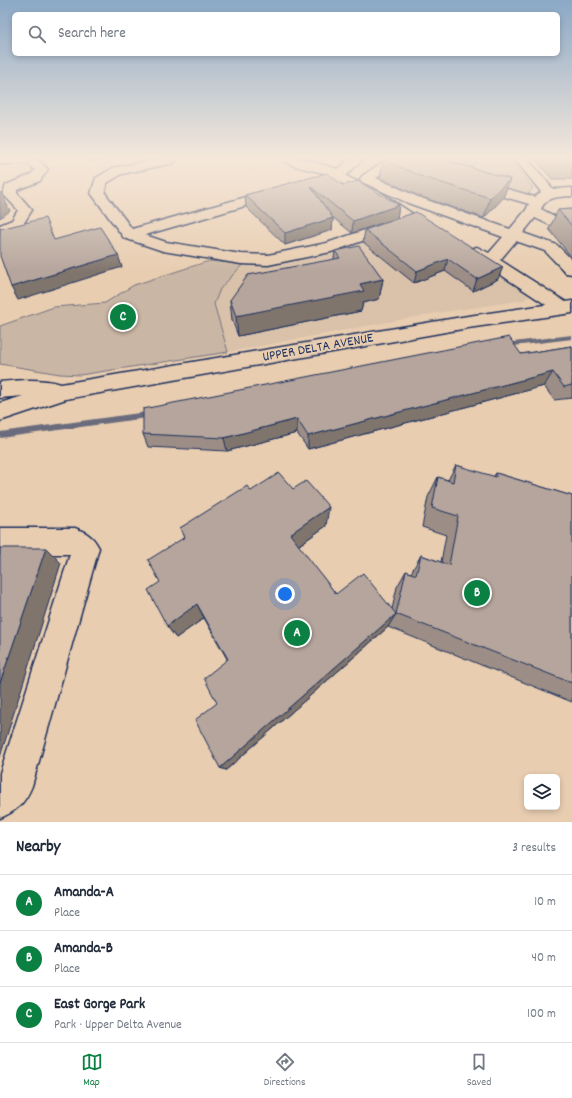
<!DOCTYPE html>
<html lang="en">
<head>
<meta charset="utf-8">
<style>
  :root { --surface:#fff; --page:#f2f2f3; --text:#1f2937; --muted:#747a83; --line:#e0e1e3; --accent:#0b8043 }
  body { margin:0; font-family:Dekko,sans-serif; background:var(--page); color:var(--text) }
  .controls { position:absolute; right:12px; bottom:12px; display:grid; overflow:hidden; border-radius:6px; box-shadow:0 2px 6px #0003 }
  .controls button { width:36px; height:36px; display:grid; place-items:center; padding:0; border:0; border-bottom:1px solid var(--line); background:var(--surface); color:var(--text); font:20px sans-serif }
  .you { position:absolute; left:285px; top:594px; width:14px; height:14px; margin:-10px; border:3px solid #fff; border-radius:50%; background:#1a73e8; box-shadow:0 0 0 6px #1a73e833 }
  .badge { display:grid; place-items:center; width:26px; height:26px; border-radius:50%; background:var(--accent); color:#fff; font-size:13px; font-weight:700 }
  .pin { position:absolute; translate:-50% -50%; border:2px solid #fff; box-shadow:0 1px 4px #0006 }
  .list { margin:0; padding:0; list-style:none }
  h2 { display:flex; justify-content:space-between; align-items:center; height:52px; margin:0; padding:0 16px; font-size:17px }
  h2 small { font-size:13px; font-weight:400; color:var(--muted) }
  .list li { display:grid; grid-template-columns:26px 1fr auto; gap:12px; align-items:center; box-sizing:border-box; height:56px; padding:0 16px; border-top:1px solid var(--line) }
  .list b { display:block; font-size:15px; white-space:nowrap }
  .list p { margin:0; font-size:13px; white-space:nowrap; color:var(--muted) }
  .list em { font-size:13px; font-style:normal; color:var(--muted) }
  .icon { flex:none; width:22px; height:22px; fill:none; stroke:currentColor; stroke-width:2; stroke-linecap:round; stroke-linejoin:round }
  .map { position:relative; flex:none; width:572px; height:822px; overflow:hidden }
  .search { position:absolute; background:var(--surface); box-shadow:0 2px 6px #0003; left:12px; right:12px; top:12px; height:44px; display:flex; align-items:center; gap:10px; box-sizing:border-box; padding:0 14px; border-radius:6px; color:var(--muted); font-size:15px }
  .sheet { height:220px; background:var(--surface) }
  nav { display:flex; justify-content:space-around; align-items:center; box-sizing:border-box; height:56px; border-top:1px solid var(--line); background:var(--surface); font-size:11px; color:var(--muted) }
  nav a { display:grid; justify-items:center; gap:2px }
  nav .on { color:var(--accent) }
  .map>svg:first-child { display:block }
</style>
</head>
<body>
<div class="map">
<svg width="572" height="822" viewBox="0 0 572 822">
  <rect width="100%" height="100%" fill="#e8cdb0"/>
  <filter id="ink" filterUnits="userSpaceOnUse"><feTurbulence type="fractalNoise" baseFrequency=".025" numOctaves="2"/><feDisplacementMap in="SourceGraphic" scale="8" xChannelSelector="R" yChannelSelector="G"/><feConvolveMatrix kernelMatrix="1 2 1 2 8 2 1 2 1" color-interpolation-filters="sRGB"/></filter>
  <g filter="url(#ink)">
    <!-- built -->
    <path fill="#d9c1aa" d="M417,222l106,67 6,7 -4,4 -89,13 -208,39 -14,-48 6,-15 23,-25 27,1 38,-7 49,-14z"/>
    <!-- green -->
    <g fill="#cab6a4" stroke="#727281">
      <path d="M386,157h122l25,31 -10,12z"/>
      <path d="M209,261l34,3 -23,25 -6,15 14,48 -148,23 -20,-1 -60,-10v-38l54,-19 51,-4 29,-18z"/>
    </g>
    <!-- water -->
    <path fill="#9f9592" stroke="#6a6c7d" d="M455,157l23,4 -13,16 -20,-10z"/>
    <g fill="none" stroke-linecap="round" stroke-linejoin="round">
      <!-- stream -->
      <g fill="#6a6c7d" fill-rule="evenodd">
        <path d="M572,335v4l-67,8 -4,-2 4,-2z"/>
        <path d="M154,411l3,1 1,2 -1,2 -3,1 -154,21v-6z"/>
      </g>
      <!-- street casing -->
      <g stroke="#1b2f5e" stroke-width="3">
        <g id="street">
          <path d="M0,157h34l14,12 -8,12 -23,9v3l15,17 -10,16 -22,10v-11l12,-5 6,-10 -15,-16 3,-9 24,-10 5,-5 -7,-6h-28z"/>
          <path d="M166,157h13l-5,6 -52,11 -15,9 -2,10 27,36 196,-55c-12,-3 -43,-8 -49,-17h17l42,12 14,-12h13l-19,19 34,16 36,24 2,3 -2,3 -85,30 -63,13 -27,-1 -78,-13 -39,-13 -33,-45 5,-15 17,-10zM335,180l35,18 30,20 -73,25 -59,12 -27,-1 -75,-12 -21,-7z"/>
          <path d="M391,157h7l13,3 2,3 -2,3 -4,1 -10,-3 -21,14 42,19 92,32 16,-19 3,-6 -58,-17 -2,-3 2,-3 5,-1 59,17 6,-5 -28,-35h13l27,32 19,-1v8c-13,1 -25,0 -31,13l19,10h12v8l-20,-1 -17,-8 -12,15 34,12 15,15v14l-6,-1 -21,-22 -29,-10 -16,19 69,44 3,4 -3,4 -6,2 -6,-2 -86,-57 -2,-3 2,-3 6,-2 12,6 14,-16 -95,-34 -46,-21 -2,-3 2,-3z"/>
          <path d="M0,528h75c12,5 18,8 24,20l-67,238c-7,17 -15,25 -32,32v-45l70,-219h-70z"/>
        </g>
      </g>
      <!-- secondary casing -->
      <g stroke="#1b2f5e" stroke-width="3">
        <path id="secondary" d="M572,301v12l-104,15 -402,71 -66,22v-18l23,-7 -23,2v-16c19,-2 42,-4 61,2l407,-68z"/>
      </g>
      <!-- street -->
      <use href="#street" fill="#e8cdb0" fill-rule="evenodd"/>
      <!-- secondary -->
      <use href="#secondary" fill="#e8cdb0" fill-rule="evenodd"/>
    </g>
    <!-- wall -->
    <g fill="#9c8e86" stroke="#1b2f5e">
      <path d="M86,157h26l-21,5z"/>
      <path d="M387,157h61l-3,3 65,19 -7,19 -19,20 -65,-22 -39,-18 3,-18z"/>
      <path d="M533,157h39v22h-20z"/>
      <path d="M343,185l56,20 -2,13 -45,15 -21,-17 2,2 -1,12 -47,15 -39,-38 -1,-12z"/>
      <path d="M572,209v49l-23,-29 9,-19z"/>
      <path d="M416,212l82,67 -25,12 -28,-20 -31,12 -51,-41 2,-12z"/>
      <path d="M335,251l48,28 -4,20 -16,4 -2,8 -123,25 -6,-16 -2,-20 104,-41z"/>
      <path d="M572,346v52l-18,2 -10,-14 -236,63 -11,-16 -70,18 -79,-4 -5,-13 378,-80z"/>
      <path d="M456,465l37,12 3,-4 76,23v206l-184,-75 -162,143 -6,-2 7,-109 -23,-41 -28,20 -9,-12 -7,-44 24,-44 -4,-10 71,-37 42,-2 33,37 -28,20 38,48 56,15 5,-22 9,-16 5,2 10,-18 20,7 5,-27 -24,-8 6,-30 10,-20 10,3z"/>
    </g>
    <!-- shaded-wall -->
    <g fill="#7f746d" stroke="#1b2f5e">
      <path d="M89,157h23l-21,5z"/>
      <path d="M440,157h8l-10,10z"/>
      <path d="M510,179l-7,19 -19,20 6,-20z"/>
      <path d="M0,192h1l9,19 -10,7z"/>
      <path d="M399,205l-2,13 -45,15 1,-12z"/>
      <path d="M333,218l-1,12 -47,15v-12z"/>
      <path d="M118,255l4,12 -104,33 -7,-13z"/>
      <path d="M448,259l-3,12 -31,12 3,-12z"/>
      <path d="M503,267l-5,12 -25,12 4,-12z"/>
      <path d="M383,279l-4,20 -16,4 -2,8 -123,25 -2,-20 124,-32z"/>
      <path d="M553,372l-9,14 -236,63v-13z"/>
      <path d="M297,419v14l-70,18 -3,-13z"/>
      <path d="M329,507l-3,19 -37,26 1,-18z"/>
      <path d="M46,548l15,15 -61,194v-74z"/>
      <path d="M197,604l7,14 -28,20 -9,-12z"/>
      <path d="M396,614l-8,13 -162,143 -6,-2z"/>
    </g>
    <!-- building -->
    <g fill="#b5a59c" stroke="#1b2f5e">
      <path d="M387,157h46l77,22 -20,19 -67,-21 -40,-17z"/>
      <path d="M557,157h15v4h-12z"/>
      <path d="M327,173l16,12 15,-4 41,24 -46,16 -42,-34 22,31 -48,15 -40,-38z"/>
      <path d="M572,209v17l-14,-16z"/>
      <path d="M416,212l87,55 -26,12 -29,-20 -31,12 -52,-41z"/>
      <path d="M45,218l9,22 46,-13 18,28 -107,32 -11,-31v-27z"/>
      <path d="M359,246l24,33 -23,5 4,7 -128,25 -6,-16 18,-25 92,-17 -5,-7z"/>
      <path d="M509,337l12,17 51,-8v39l-8,2 -11,-15 -245,64 -11,-17 -73,19 -81,-4v-25z"/>
      <path d="M456,465l40,12v-4l76,23v187l-176,-69 10,-43 10,4 5,-20 28,10 9,-49 -26,-8 6,-31 15,5z"/>
      <path d="M279,473l14,16 13,-8 23,26 -39,27 46,60 27,-21 33,41 -176,154 -25,-48 22,-17 -13,-25 24,-19 -31,-55 -30,22 -19,-36 12,-8 -12,-22 37,-23 -5,-9 67,-42 4,5z"/>
      <path d="M0,548h46l-46,135z"/>
    </g>
  </g>
  <!-- sky -->
  <linearGradient id="sky" x2="0" y2="1"><stop stop-color="#8ba8c6"/><stop offset="0.58" stop-color="#f5e8db"/><stop offset="1" stop-color="#f5e8db" stop-opacity="0"/></linearGradient>
  <rect width="572" height="272" fill="url(#sky)"/>
  <g text-anchor="middle" dominant-baseline="central" stroke-width="3.5" stroke-linejoin="round" paint-order="stroke">
    <!-- street labels -->
    <g font-size="14" fill="#1b2f5e" stroke="#e8cdb0">
      <text transform="translate(318 348) rotate(-10)">UPPER DELTA AVENUE</text>
    </g>
  </g>
</svg>
<div class="controls">
<button><svg class="icon" aria-label="layers" viewBox="0 0 24 24"><path d="M12 4l9 5-9 5-9-5zM3 14l9 5 9-5"/></svg></button>
</div>
<div class="you"></div>
<div class="pin badge" style="left:297px;top:633px">A</div>
<div class="pin badge" style="left:477px;top:593px">B</div>
<div class="pin badge" style="left:123px;top:317px">C</div>
<div class="search"><svg class="icon" aria-label="search" viewBox="0 0 24 24"><circle cx="10" cy="10" r="6"/><path d="M15 15l6 6"/></svg>Search here</div>
</div>
<section class="sheet">
<h2>Nearby<small>3 results</small></h2>
<ul class="list">
<li><span class="badge">A</span><div><b>Amanda-A</b><p>Place</p></div><em>10 m</em></li>
<li><span class="badge">B</span><div><b>Amanda-B</b><p>Place</p></div><em>40 m</em></li>
<li><span class="badge">C</span><div><b>East Gorge Park</b><p>Park · Upper Delta Avenue</p></div><em>100 m</em></li>
</ul>
</section>
<nav>
<a class="on"><svg class="icon" aria-label="map" viewBox="0 0 24 24"><path d="M3 6l6-2 6 2 6-2v14l-6 2-6-2-6 2zM9 4v14M15 6v14"/></svg>Map</a>
<a><svg class="icon" aria-label="directions" viewBox="0 0 24 24"><path d="M12 3l9 9-9 9-9-9zM9 14v-3h6M13 9l2 2-2 2"/></svg>Directions</a>
<a><svg class="icon" aria-label="saved" viewBox="0 0 24 24"><path d="M7 4h10v16l-5-4-5 4z"/></svg>Saved</a>
</nav>
</body>
</html>
